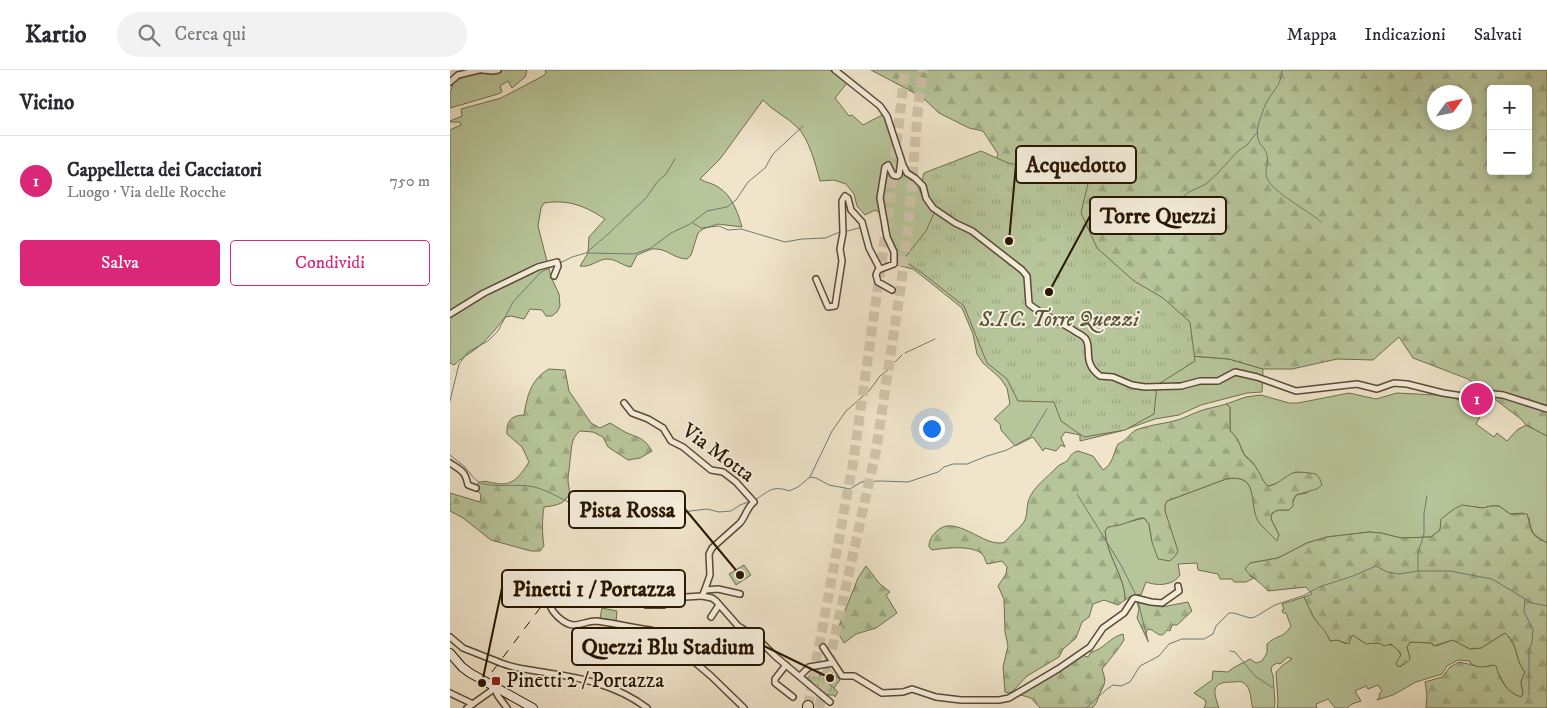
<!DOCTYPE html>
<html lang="it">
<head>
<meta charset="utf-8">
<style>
  :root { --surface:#fff; --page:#f2f2f3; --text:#2b2b33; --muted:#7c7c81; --line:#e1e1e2; --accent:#db2777 }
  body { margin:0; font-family:"IM FELL DW Pica",serif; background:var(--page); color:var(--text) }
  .controls { position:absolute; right:15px; top:15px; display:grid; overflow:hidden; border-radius:5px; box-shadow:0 2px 8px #0003 }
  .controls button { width:45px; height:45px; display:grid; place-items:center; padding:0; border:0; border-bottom:1px solid var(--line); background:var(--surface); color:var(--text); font:25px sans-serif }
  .compass { position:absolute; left:977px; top:15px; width:45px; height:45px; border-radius:50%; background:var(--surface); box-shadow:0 2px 8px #0003; rotate:57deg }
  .you { position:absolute; left:481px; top:358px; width:18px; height:18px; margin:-12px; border:4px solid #fff; border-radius:50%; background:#1a73e8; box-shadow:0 0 0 8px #1a73e833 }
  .badge { display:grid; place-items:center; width:32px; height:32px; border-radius:50%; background:var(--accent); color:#fff; font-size:16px; font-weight:700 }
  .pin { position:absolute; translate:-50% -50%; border:2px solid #fff; box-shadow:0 1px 5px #0006 }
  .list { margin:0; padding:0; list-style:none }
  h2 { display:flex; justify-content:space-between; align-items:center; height:65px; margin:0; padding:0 20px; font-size:21px }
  h2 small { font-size:16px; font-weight:400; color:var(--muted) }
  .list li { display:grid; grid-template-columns:32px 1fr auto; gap:15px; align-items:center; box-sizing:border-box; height:90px; padding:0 20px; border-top:1px solid var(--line) }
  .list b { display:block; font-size:19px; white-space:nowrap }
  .list p { margin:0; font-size:16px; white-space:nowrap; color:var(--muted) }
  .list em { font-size:16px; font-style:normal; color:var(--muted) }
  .actions { display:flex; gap:10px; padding:15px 20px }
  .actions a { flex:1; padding:11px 0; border:1px solid var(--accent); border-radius:5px; text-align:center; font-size:18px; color:var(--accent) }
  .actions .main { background:var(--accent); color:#fff }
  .icon { flex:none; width:28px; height:28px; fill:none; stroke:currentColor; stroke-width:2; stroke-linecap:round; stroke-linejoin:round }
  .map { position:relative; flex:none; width:1097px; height:638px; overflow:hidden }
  header { display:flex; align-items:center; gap:30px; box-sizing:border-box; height:70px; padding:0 25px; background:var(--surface); border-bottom:1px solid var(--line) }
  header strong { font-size:24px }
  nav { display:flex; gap:28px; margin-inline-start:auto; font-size:18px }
  .search { width:350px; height:45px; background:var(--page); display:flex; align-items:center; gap:12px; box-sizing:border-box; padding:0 18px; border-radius:28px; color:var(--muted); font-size:19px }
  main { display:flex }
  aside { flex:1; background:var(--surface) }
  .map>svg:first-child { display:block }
</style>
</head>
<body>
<header>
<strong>Kartio</strong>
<div class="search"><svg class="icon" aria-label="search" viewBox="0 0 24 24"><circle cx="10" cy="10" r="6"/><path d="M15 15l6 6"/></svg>Cerca qui</div>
<nav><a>Mappa</a><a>Indicazioni</a><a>Salvati</a></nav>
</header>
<main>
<aside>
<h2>Vicino<small></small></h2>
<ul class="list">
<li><span class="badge">1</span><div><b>Cappelletta dei Cacciatori</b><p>Luogo · Via delle Rocche</p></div><em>750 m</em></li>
</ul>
<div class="actions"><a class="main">Salva</a><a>Condividi</a></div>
</aside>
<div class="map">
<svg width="1097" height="638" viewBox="0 0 1097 638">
  <defs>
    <pattern id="forest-firs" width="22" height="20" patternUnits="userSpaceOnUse" patternTransform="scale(1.25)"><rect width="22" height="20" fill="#b7c59a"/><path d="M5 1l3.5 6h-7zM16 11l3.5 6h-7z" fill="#9da883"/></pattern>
    <pattern id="park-tufts" width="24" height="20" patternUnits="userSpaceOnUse" patternTransform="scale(1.25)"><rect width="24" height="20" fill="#b7c59a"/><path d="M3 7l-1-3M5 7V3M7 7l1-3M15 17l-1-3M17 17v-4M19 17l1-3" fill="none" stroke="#9da883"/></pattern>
  </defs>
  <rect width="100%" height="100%" fill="#f0e5cb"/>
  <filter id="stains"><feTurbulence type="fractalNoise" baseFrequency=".004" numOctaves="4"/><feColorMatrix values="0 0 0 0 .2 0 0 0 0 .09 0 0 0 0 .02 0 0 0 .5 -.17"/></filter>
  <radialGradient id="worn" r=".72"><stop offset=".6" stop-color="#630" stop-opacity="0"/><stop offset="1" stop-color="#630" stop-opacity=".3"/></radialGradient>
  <!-- green -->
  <g fill="#b7c59a" stroke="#706e4e">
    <path d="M52,0h25l-2,7 -13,11 -4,-7 -8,5 2,6 -4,2 -48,14v-15l4,-12 18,-7 23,-1z"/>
    <path d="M95,0h284l19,12 -13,16 14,18 3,-1 11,10 21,-11 19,55 12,10 8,19 15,20 253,138 38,3 34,10 -1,23 -15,1 -46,12 -22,10 -24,4 -34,12 -41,10v-6l-15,-3 -4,6 4,9 -4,-2 -5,6 -11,-3 -2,3 -10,-14 -18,9 -14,-16 -1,-6 -6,-5 16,-15 -3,-16 -7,-10 -17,-15 -6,-9 -4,-20 -11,-26 -41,-33 -8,-6 -20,-5 -1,-9 -7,-18 -4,-24 -6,-3 -10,5 -8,-9 -3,-12 -8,-10 -12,-4 -14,1c-4,-15 -11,-43 -23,-54 -10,-10 -24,-16 -34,-27l-43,59 -20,20c6,4 13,4 18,8 14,8 20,26 24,40l-24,-3 -15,5 -5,4 -7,22 -4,4c-12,0 -20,-10 -31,-10 -5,-1 -13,4 -19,6l-6,12c-8,-1 -15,-8 -24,-8 -9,0 -16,9 -27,7l8,-13 1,-16 16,-18c-20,-13 -37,-20 -61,-16l-3,5 -3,18 13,51 8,17 1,12 -3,6 -5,4h-6l-4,-6 -12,-1 -6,10 -13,-3 -6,1c-8,11 -17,22 -28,31 -8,6 -16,10 -23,17l-4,-2v-233l11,-5 -1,-3h-10v-1l12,-5 -1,-7 40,-11 42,-22 3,-3z"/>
    <path d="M899,323l27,6 21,-6 39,2 19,3 27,15 -6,11 18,13 3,-4 10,8 10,-11 9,-5 21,11v107c-13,-8 -16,-9 -18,-25l-6,-5 -13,1 -11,-8h-8l-8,2 -17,-2 -24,13 -2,11 -9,7 -30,1 -20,-5 -12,-1 -42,5 -20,6 -29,15 -28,5v13l4,2 -8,4h-12l-2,-3h-12l-2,-5 -20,-4 -1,-7 -19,1 2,11c-7,11 -23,11 -34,7l-5,13c-7,-2 -11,2 -16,5 1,-21 -19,-45 -20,-69l3,-4 36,-9 5,6 3,18 24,4c-4,-10 -16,-36 -9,-45l59,-22c45,-8 11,47 53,56l-8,-16 1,-6 6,-3h11l7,-15 11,-2 4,-19 -16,-2 -17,11 -10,3c-7,-5 -10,-16 -15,-23 -3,-4 -6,-5 -9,-9 -4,-8 -6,-17 -14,-23v-24l-4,-3 20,-7 15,-2 28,8h9z"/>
    <path d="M854,527l10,21 12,13 4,10 7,-1 9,4 7,-9c4,2 6,5 10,7 13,4 32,-4 38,14l-5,7 4,4 10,-8 -3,-12 3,-5 22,1 4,3 17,-6 17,9 11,-1 24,-15c15,15 9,26 20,39l-4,10 2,12 -2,3c-19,-7 -17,-18 -28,-32l-14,3 -9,-5v-2l-12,-1 -11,6 -5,8 -26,8 -23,13 -16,5 3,-4 -1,-2 3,-3 -4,-6 -10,4 -2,-3 -11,5 6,10 -9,3 -5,4h-12l-7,-9 -12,5 1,4h-40l1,-6 -2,-30 7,-7 9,-6 -4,-2 -8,7 -3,-1 -5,3 -1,4 2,6 2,26 -1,6h-21c-3,-7 -1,-17 -7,-23 -4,-5 -8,-3 -14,-3 -21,0 -19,9 -13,26h-15l2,-5 -1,-3 -11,-7 18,-13 1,-9 15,1c6,-6 14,-8 22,-13l6,4 6,-2 5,-8v-9c11,-10 16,-5 24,-18l-5,-13h-3l-1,-3 2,-1 -2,-5z"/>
    <path d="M152,538l15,3 -1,10 -16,-3z"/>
    <path d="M377,597l13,13 -7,9 -14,-14z"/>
  </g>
  <!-- forest -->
  <g fill="url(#forest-firs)" stroke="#706e4e" fill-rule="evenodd">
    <path d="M421,0h676v366l-21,-11 -5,-6 -53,-40 -55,-21 -14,-21 -26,23 -36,-1 -45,10h-29l-34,-10 -38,-3 -209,-154 16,-48 -15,-23 -14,-3 -30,-15 -17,-16zM1041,19h37v82h-37zM984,22h30v30h-30z"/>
    <path d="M99,299l16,1 4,21 22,32 9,5 10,-5c5,3 10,6 15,9 13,6 19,5 27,19l-12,7 -12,2 -20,-13 -5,-10 -10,-5 -13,-1c-10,8 -8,18 -10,29 0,7 -2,13 -2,20 0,7 4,13 -2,19 -4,6 -15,7 -22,8 -2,11 -2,28 0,39l-4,5h-9l-40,-11 -28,-22 -13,-7v-18l30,9 1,-7 -3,-4v-8c6,-3 10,-1 16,0 19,4 25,-6 35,-21l-7,-15 -15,-13c-1,-12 4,-19 17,-19 3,-19 7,-36 25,-46z"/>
    <path d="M776,334l4,3v24c11,8 10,21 17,27 4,3 7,6 10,11 4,6 5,12 11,17 10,-1 15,-9 25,-13 6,-2 16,0 23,1l4,5 2,6 -5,4 -21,6 -3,5v6l-4,4h-11l-6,3 -1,6 8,16 -2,6c-4,-4 -17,-16 -19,-20 -10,-19 2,-48 -32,-42l-59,22 -2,4v6l13,40 -2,4 -6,6 -12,-2 -6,-17 -3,-18 -5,-6h-4l-20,7 -12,2 -3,4c1,24 21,48 20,69l-7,5 -14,-5 -11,4 -4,13 -7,5 -6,16 -13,11 -4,8 -32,19 -15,16 -4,1 -3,-1 -2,-25 5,-21 -3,-14 -1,-33 -6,-13 8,-12 1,-7 -5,-6 -15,3c-2,-3 -2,-8 -6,-11 -10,-8 -37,-5 -49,-3l-3,-3c0,-6 2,-10 6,-14 19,-23 50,17 70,9 6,-8 14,-13 19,-20 4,-7 2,-15 5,-23 5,-13 19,-22 28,-32 3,-3 7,-4 10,-6 4,-5 4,-8 11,-10l15,5 10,14c10,-6 10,-16 15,-26 8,-3 11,-10 18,-14 13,-5 26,-6 38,-9 9,-2 17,-7 26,-10 8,-3 17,-4 26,-7z"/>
    <path d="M1012,435l21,3 8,-2h8l11,8h17l5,18 3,4 12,7v165h-121l1,-13 -2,-13 17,-5 8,-10 9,-5c14,2 20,8 34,3l3,1c4,14 10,26 25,31l2,-3 -2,-12 4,-10c-11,-13 -5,-26 -20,-39l-24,15 -11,1 -17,-9 -20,6 -1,-3 -22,-1 -3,5 3,12c-4,4 -8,8 -13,7l-1,-3 5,-8 -1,-3 -9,-8 -7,2 -5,-3 -13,1 -13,-9 -2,2 -2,7 -12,-4 -7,1c-4,-11 -11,-15 -17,-25 -3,-6 -6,-13 -9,-19l8,-3 -6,-7 -38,4c-7,-9 -17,-13 -23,-22l5,-6 28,-5 29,-15 20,-6 42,-5 12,1 20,5 30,-1 9,-7 1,-11 13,-10z"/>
    <path d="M416,496l13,17 11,9 -4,3 11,18 -21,15 -20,6 -12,9 -7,-12 21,-53z"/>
    <path d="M690,531l22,6 26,-5 4,9 -15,14h-5l-2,6 -3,-1c-5,9 -9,4 -15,0l-4,-1 -2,4 2,8 -11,-23 2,-9 -2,-7z"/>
    <path d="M673,564l1,6c-6,10 -14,19 -22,29 4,12 4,13 -2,24 -3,6 -2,10 -8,15h-52l-9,-10 -10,-3 -1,-1 47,-27 15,-12 6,2 3,-5c12,-2 19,-15 32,-18z"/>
  </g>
  <!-- park -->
  <g fill="url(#park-tufts)" stroke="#706e4e">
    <path d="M531,81l27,12 43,7 28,-15 13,12 -11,46 16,35 37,33 29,17 27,24 5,39 -38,24 -3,29 -29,16 -41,7 -23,-16 -7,-19 -36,-1 -11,-22 -20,-16 -23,-57 -43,-34 -18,-12 23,-29 9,-20 -14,-27 3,-11z"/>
    <path d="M294,495l7,10 -15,10 -7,-11z"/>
    <path d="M367,601l3,1 -1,2 19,18 -3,5 -1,-2h-6l-11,-11h-2l-8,-6z"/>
  </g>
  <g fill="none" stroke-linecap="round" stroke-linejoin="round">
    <!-- stream -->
    <g stroke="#6e7b73" stroke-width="1">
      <path d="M832,0c0,17 -13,23 -18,38 -3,9 -10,23 -5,34 2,4 7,7 8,13 2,7 -3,15 0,23 6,15 41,32 54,44"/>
      <path d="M713,145l14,-14 12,-9 17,-8 11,-10 21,-23 9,-6 10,-13"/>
      <path d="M243,153l8,5 18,-2 9,4 13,-1 44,13 17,-3 23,-1 15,-6"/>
      <path d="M394,162l18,-5"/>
      <path d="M137,183l47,1 17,-6 20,-15 19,-9 17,-13 20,-4 9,-7 12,-18 17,-14 8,-14 30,-28"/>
      <path d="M110,193l12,-6 14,-4 22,-19 38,-36 11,-16 9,-8 9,-15"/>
      <path d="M455,283l30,-14"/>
      <path d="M445,292l7,-7"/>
      <path d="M0,331l9,-37 9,-12 20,-11 10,-10 15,-29 28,-30 15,-7"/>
      <path d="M0,385c5,4 10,8 15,12 6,7 10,15 19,17 19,4 39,-2 57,5 22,8 42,25 67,26 18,0 43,-19 58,-2l13,1 11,-3 17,-2 12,3 12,-1 9,-6 11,-4"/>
      <path d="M360,407l22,-46 14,-20 23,-20 11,-15 13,-10"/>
      <path d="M627,424l44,71 16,32"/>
      <path d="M305,430c14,-9 18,-15 34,-9l9,-4 12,-10 6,1 13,7 21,4 11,-7 20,-1 27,1 30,-10 6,-5 9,-3h14l20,-8 20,-6 23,-13 17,-28"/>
      <path d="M968,501v-18l6,-19v-21l3,-17"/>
      <path d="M1075,529l-1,13 9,17 -1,13 -3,9v44"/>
      <path d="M688,531l10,41"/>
      <path d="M780,581l5,1 20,24 18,12"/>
      <path d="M636,638l21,-19 6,-4 8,1 9,-4 10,-16 19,-10 10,-12 13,-5h22l9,-5 3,-8 13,-13h5l16,5 5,-1 20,-12 30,-10 14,-8 34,-11 23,-10 11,6 12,2 19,-3h32l42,8 40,24 15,3"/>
    </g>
    <!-- highway-tunnel -->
    <g stroke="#d2c6ad" stroke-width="10" stroke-dasharray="10 5" stroke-linecap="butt">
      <path d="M358,636l45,-243 36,-254 16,-139"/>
      <path d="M369,638l57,-257 25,-166 8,-66 9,-111 5,-38"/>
    </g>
    <!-- street casing -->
    <g stroke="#5a4a34" stroke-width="8">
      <g id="street">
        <path d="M32,0l11,1 5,-1"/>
        <path d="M385,0l45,36 7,10 16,49 4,8 8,5 8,8 3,12 7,10 22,15 17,8 50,39 5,6 2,28c14,12 31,17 47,28 2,1 7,4 9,6 8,9 -4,24 15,38l13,1 19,8 13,2 36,-1 19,-5h18l17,-9 22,5 39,14 61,-7 20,5 17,-6 13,1 36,9 26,4 16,-4 18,2 44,14"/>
        <path d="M0,12l8,-7 21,-5"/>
        <path d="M366,209l12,28 7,-1 7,-45 -2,-12 3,-16 -1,-32 3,-5 3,2 3,12 11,12 7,26 11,21"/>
        <path d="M442,220l-14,-8 -2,-7 2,-5 16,-6v-12l-7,-15 -7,-39 5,-31 3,-2 5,10 4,1 2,-1 2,-15"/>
        <path d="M0,244l34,-21 54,-26 19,-5 1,4 -4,10"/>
        <path d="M174,333l8,10 16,6 15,9 8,13 12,6 28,23 12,2 13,10 18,20c-7,5 -8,14 -14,21l-28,25 -3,6 1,21 -6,17"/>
        <path d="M0,393c12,8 15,8 18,22l8,3"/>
        <path d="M192,523v8l4,4h18l4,-7"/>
        <path d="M290,524l-22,-5 -13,1 -3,6 -34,2 -19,-5 -49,-7 -10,1 -14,8h-9l-12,-3c-16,10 6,32 18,33 8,0 15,-4 23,-4 19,2 37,7 55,9l14,7 46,39 33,32"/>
        <path d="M252,526l10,2 4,3 22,25 18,11 19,19 55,46"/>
        <path d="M261,547l8,-12"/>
        <path d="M0,567l13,11 33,13"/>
        <path d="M373,577l19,29h12l28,17 21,-1 9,-3 24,8 25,3h38l10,-2 49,-29 32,-22 13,-19 21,-15 9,-14 2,-1 16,4 11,1 17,-12 -1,-5"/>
        <path d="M51,593c15,6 31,7 47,10 35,5 70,13 99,35"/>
        <path d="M336,595l-11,14v4l18,14"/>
        <path d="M350,606l9,-9 24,-4"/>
        <path d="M43,616l5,10 9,12"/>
        <path d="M0,623l23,11"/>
        <path d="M17,638l24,-17 2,-6"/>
      </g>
    </g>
    <!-- secondary casing -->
    <g stroke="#281701" stroke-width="10">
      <path id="secondary" d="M0,583l12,14 8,6 63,35"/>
    </g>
    <!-- highway casing -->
    <g stroke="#281701" stroke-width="12">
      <path id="highway" d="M358,638v-2"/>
    </g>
    <!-- street -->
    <use href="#street" stroke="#f5eedd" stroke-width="5"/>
    <!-- secondary -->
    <use href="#secondary" stroke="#f5eedd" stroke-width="8"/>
    <!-- highway -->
    <use href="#highway" stroke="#f0e5cb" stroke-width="10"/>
    <!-- rail -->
    <path stroke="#281701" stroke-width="1" stroke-dasharray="9 9" stroke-linecap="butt" d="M42,602l48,-64"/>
    <!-- street-bridge casing -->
    <g stroke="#5a4a34" stroke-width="8" stroke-linecap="butt">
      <path id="street-bridge" d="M46,591l5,2"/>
    </g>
    <!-- street-bridge -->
    <use href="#street-bridge" stroke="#f5eedd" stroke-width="5"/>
  </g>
  <!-- markers -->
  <rect fill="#8f2418" stroke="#f5eedd" stroke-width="2" x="41" y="606" width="10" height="10" rx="2.5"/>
  <g text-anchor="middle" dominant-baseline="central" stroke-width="4" stroke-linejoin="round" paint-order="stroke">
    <!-- park labels -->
    <g font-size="21" font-style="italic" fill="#5a5437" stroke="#f5eedd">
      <text x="609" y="250">S.I.C. Torre Quezzi</text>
    </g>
    <!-- street labels -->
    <g font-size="21" fill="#281701" stroke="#f5eedd">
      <text transform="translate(268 383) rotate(36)">Via Motta</text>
    </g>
    <!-- poi labels -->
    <g font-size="21" fill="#281701" stroke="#f5eedd" text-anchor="start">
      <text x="56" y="611">Pinetti 2 / Portazza</text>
    </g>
  </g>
  <!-- callouts -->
  <path fill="none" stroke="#281701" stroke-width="2" d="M559 171L566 94M599 222L640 146M290 505L235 439M32 613L52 518M380 608L314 576"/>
  <g fill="#281701" stroke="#f5eedd" stroke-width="2">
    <circle cx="559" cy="171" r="5"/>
    <circle cx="599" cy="222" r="5"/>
    <circle cx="290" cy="505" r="5"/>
    <circle cx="32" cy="613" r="5"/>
    <circle cx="380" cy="608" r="5"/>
  </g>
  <g fill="#f5eedd" stroke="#281701" stroke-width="2">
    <rect x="566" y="76" width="120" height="37" rx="5"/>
    <rect x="640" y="127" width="136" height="37" rx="5"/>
    <rect x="119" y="421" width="116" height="37" rx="5"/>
    <rect x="52" y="500" width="183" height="37" rx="5"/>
    <rect x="122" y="558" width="192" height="37" rx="5"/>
  </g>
  <g font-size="22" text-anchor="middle" font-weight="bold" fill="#281701">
    <text x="626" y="102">Acquedotto</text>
    <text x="708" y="153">Torre Quezzi</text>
    <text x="177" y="447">Pista Rossa</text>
    <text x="144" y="526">Pinetti 1 / Portazza</text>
    <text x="218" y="584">Quezzi Blu Stadium</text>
  </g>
  <rect width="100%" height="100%" filter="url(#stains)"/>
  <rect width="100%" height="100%" fill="url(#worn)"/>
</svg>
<div class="controls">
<button>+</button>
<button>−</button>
</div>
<svg class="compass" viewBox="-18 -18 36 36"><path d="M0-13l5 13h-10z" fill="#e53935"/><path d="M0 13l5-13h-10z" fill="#7c7c81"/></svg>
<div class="you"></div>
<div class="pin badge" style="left:1027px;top:329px">1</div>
</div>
</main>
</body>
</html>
